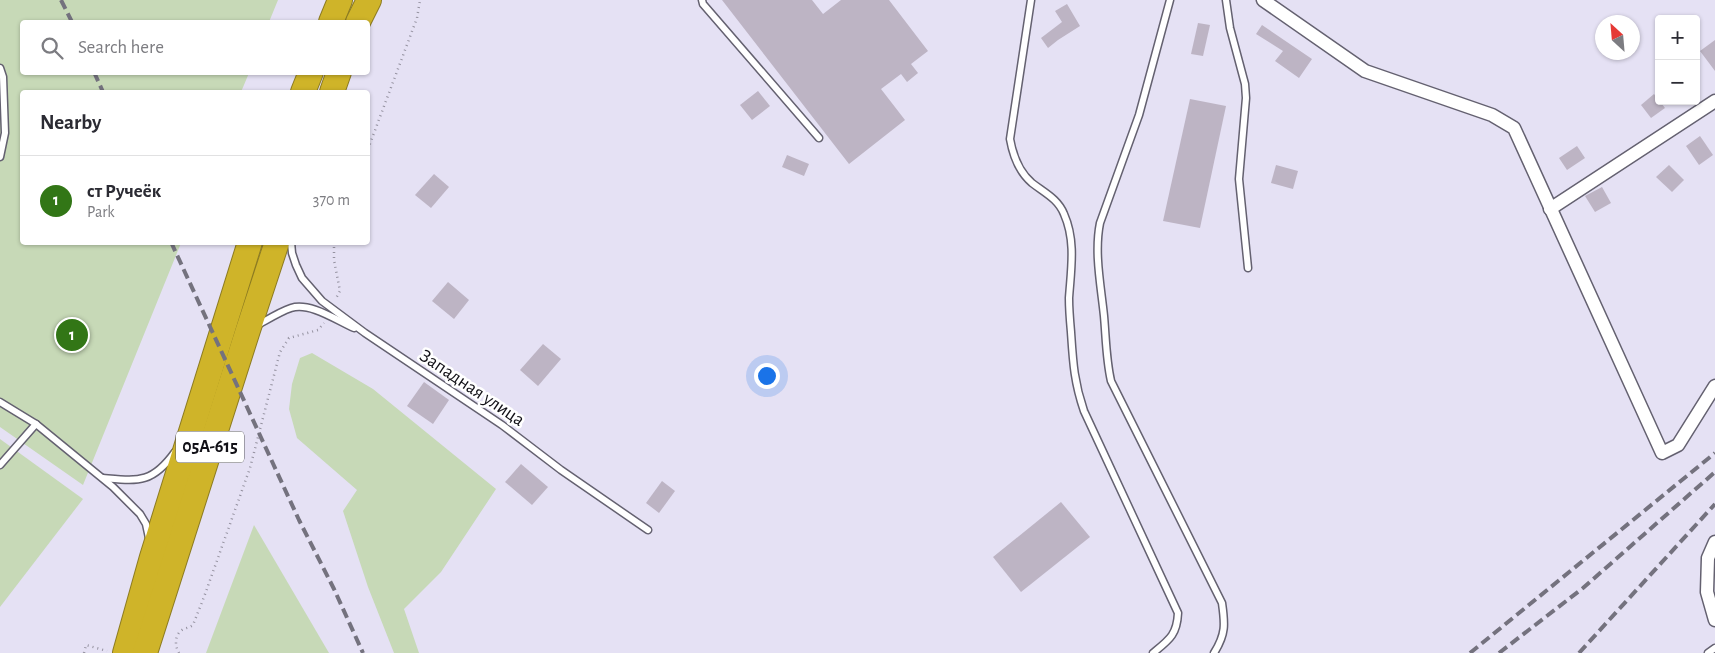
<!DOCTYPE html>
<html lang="en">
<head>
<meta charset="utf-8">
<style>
  :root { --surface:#fff; --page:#f7f7f7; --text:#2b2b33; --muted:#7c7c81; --line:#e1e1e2; --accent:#327616 }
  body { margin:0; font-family:"Alegreya Sans",sans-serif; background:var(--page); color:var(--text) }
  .controls { position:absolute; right:15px; top:15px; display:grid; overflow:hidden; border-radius:5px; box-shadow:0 1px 4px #0004 }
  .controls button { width:45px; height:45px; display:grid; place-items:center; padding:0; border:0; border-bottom:1px solid var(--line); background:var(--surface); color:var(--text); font:25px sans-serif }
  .compass { position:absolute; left:1595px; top:15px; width:45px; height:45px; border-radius:50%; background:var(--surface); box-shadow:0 1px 4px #0004; rotate:334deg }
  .you { position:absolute; left:766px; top:375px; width:18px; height:18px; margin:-12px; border:4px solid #fff; border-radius:50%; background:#1a73e8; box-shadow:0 0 0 8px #1a73e833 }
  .badge { display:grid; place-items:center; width:32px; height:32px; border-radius:50%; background:var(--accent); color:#fff; font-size:16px; font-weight:700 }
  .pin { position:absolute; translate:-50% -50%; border:2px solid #fff; box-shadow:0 1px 5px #0006 }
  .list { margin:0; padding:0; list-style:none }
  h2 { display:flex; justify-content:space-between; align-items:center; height:65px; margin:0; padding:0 20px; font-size:21px }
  h2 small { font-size:16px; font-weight:400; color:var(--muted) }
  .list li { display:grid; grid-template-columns:32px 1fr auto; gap:15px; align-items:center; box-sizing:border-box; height:90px; padding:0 20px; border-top:1px solid var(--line) }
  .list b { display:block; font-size:19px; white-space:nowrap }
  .list p { margin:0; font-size:16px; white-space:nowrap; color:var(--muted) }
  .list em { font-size:16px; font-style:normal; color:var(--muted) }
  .icon { flex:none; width:28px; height:28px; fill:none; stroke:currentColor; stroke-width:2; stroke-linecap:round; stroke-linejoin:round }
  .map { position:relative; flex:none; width:1715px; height:653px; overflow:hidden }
  .search { position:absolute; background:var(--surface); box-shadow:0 1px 4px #0004; left:20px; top:20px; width:350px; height:55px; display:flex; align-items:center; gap:12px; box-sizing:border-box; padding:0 18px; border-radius:5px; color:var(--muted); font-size:19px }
  .panel { position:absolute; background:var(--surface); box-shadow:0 1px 4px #0004; left:20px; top:90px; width:350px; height:155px; border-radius:5px }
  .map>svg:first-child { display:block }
</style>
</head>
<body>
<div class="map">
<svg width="1715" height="653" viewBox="0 0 1715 653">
  <rect width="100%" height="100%" fill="#e5e1f4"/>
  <!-- green -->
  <g fill="#c7d9b7">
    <path d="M0,0h278l-9,22h-247v50l227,1 -8,19h-219v150l159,1 -98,242 -83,-58z"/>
    <path d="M312,353l61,36 123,100 -55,83 -37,37 15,44h-25l-26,-66 -25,-76 14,-21 -60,-52 -8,-29 3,-25 8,-26z"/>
    <path d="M0,439l83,60 -83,108z"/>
    <path d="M254,525l75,128h-123z"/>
  </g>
  <!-- building -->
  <g fill="#bdb4c4">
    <path d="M722,0h90l11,14 18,-14h48l39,51 -17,13 7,9 -11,9 -6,-8 -20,15 24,31 -56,44z"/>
    <path d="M1067,4l13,22 -22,14 -10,8 -7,-10 21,-16 -7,-11z"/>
    <path d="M1198,23l12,2 -7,31 -12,-2z"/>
    <path d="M1262,25l50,34 -13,19 -24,-17 8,-10 -27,-17z"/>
    <path d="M1715,40v31l-15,-20z"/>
    <path d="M758,91l12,15 -18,14 -12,-15z"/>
    <path d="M1654,94l11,14 -14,10 -10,-13z"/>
    <path d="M1190,99l36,7 -26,122 -37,-7z"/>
    <path d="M1700,136l13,19 -14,10 -13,-19z"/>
    <path d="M1577,146l8,12 -18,12 -8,-12z"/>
    <path d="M787,155l22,9 -5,12 -22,-9z"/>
    <path d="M1276,165l22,6 -5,18 -22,-6z"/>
    <path d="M1669,165l15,15 -12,12 -16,-15z"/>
    <path d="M434,174l15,13 -18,21 -16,-13z"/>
    <path d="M1602,187l9,16 -16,9 -10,-16z"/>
    <path d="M448,282l21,18 -15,19 -22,-18z"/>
    <path d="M543,344l18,15 -23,27 -18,-16z"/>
    <path d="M424,382l25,18 -16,24 -26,-18z"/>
    <path d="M521,464l27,23 -16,18 -27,-23z"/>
    <path d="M662,481l13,10 -16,22 -13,-10z"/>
    <path d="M1061,502l29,35 -69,55 -28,-35z"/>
  </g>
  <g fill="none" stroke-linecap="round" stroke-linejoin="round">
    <!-- lane casing -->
    <g stroke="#646170" stroke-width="9">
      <g id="lane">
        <path d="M702,0l1,4 116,134"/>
        <path d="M1031,0l-21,139c3,17 9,33 22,44 13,10 26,16 32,31 12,27 7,55 5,84 0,11 1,23 2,34 2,30 3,50 13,79l94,202c-1,22 -9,27 -25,40"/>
        <path d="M1170,0l-31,115 -39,108c-6,30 1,63 4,93 2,22 2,43 7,65l111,222c3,21 4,31 -8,50"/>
        <path d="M1226,0l4,28 15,56 1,14 -7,81 9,89"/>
        <path d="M0,68l3,9 2,56 -5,24"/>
        <path d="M291,242l1,11 4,12 6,13 20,23 43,32 137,92 59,45 87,60"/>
        <path d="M256,326c11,-6 23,-14 35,-18 19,-6 45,12 63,20"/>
        <path d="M0,402l36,22 77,63 27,27 6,10 3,14"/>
        <path d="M0,465l36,-41"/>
        <path d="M103,478c35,3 49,6 72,-26"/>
        <path d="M1708,653l7,-5"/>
      </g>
    </g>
    <!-- street casing -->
    <g stroke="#646170" stroke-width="15">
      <g id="street">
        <path d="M1263,0l102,71 127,44 22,13 148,325 16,-8 37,-59"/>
        <path d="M1550,209l165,-108"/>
        <path d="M1715,542l-7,16 -1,34 8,28"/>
      </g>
    </g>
    <!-- highway casing -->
    <g stroke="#8c7b22" stroke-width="26">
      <g id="highway">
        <path d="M331,22l9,-22"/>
        <path d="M358,22l11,-22"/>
        <path d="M303,92l8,-20"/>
        <path d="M332,92l7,-20"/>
        <path d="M125,653l27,-96 98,-315"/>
        <path d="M145,653l103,-323 29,-88"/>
      </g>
    </g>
    <!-- path -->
    <g stroke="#9592a0" stroke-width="2.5" stroke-dasharray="1 4" stroke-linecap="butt">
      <path d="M368,149l49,-131 3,-18"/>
      <path d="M334,242v18l6,31 -5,9"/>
      <path d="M84,653l2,-8 21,6"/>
      <path d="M179,653c-4,-7 -5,-17 3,-23 3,-2 7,-2 11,-5l11,-28 46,-129 30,-116 9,-14 29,-8 6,-7"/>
    </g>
    <!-- lane -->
    <use href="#lane" stroke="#fff" stroke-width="6"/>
    <!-- street -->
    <use href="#street" stroke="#fff" stroke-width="12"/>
    <!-- highway -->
    <use href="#highway" stroke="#cfb429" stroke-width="24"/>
    <!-- rail -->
    <g stroke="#74727e" stroke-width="4" stroke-dasharray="10 5" stroke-linecap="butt">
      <path d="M61,0l11,22"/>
      <path d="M94,72l9,20"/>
      <path d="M171,242l128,278 35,69 29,64"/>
      <path d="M1470,653l245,-200"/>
      <path d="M1499,653l84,-65 132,-116"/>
      <path d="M1579,653l136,-149"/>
    </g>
  </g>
  <g text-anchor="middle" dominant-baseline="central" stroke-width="5" stroke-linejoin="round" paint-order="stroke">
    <!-- shield labels -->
    <rect fill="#fff" stroke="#58585c" stroke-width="1" x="176" y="431.5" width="68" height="31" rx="4"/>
    <g font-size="18" font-weight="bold" fill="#111016">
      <text x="210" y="447">05А-615</text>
    </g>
    <!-- street labels -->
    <g font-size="19" fill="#111016" stroke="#fff">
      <text transform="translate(472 388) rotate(34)">Западная улица</text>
    </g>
  </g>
</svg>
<div class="controls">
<button>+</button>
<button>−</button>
</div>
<svg class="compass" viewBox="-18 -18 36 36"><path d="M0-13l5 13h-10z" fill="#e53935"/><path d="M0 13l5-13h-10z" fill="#7c7c81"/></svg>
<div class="you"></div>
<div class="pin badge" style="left:72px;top:335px">1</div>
<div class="search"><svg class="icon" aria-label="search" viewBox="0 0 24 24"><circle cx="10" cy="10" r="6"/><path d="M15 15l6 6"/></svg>Search here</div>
<section class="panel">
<h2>Nearby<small></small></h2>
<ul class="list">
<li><span class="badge">1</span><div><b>ст Ручеёк</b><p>Park</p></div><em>370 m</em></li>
</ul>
</section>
</div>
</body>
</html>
